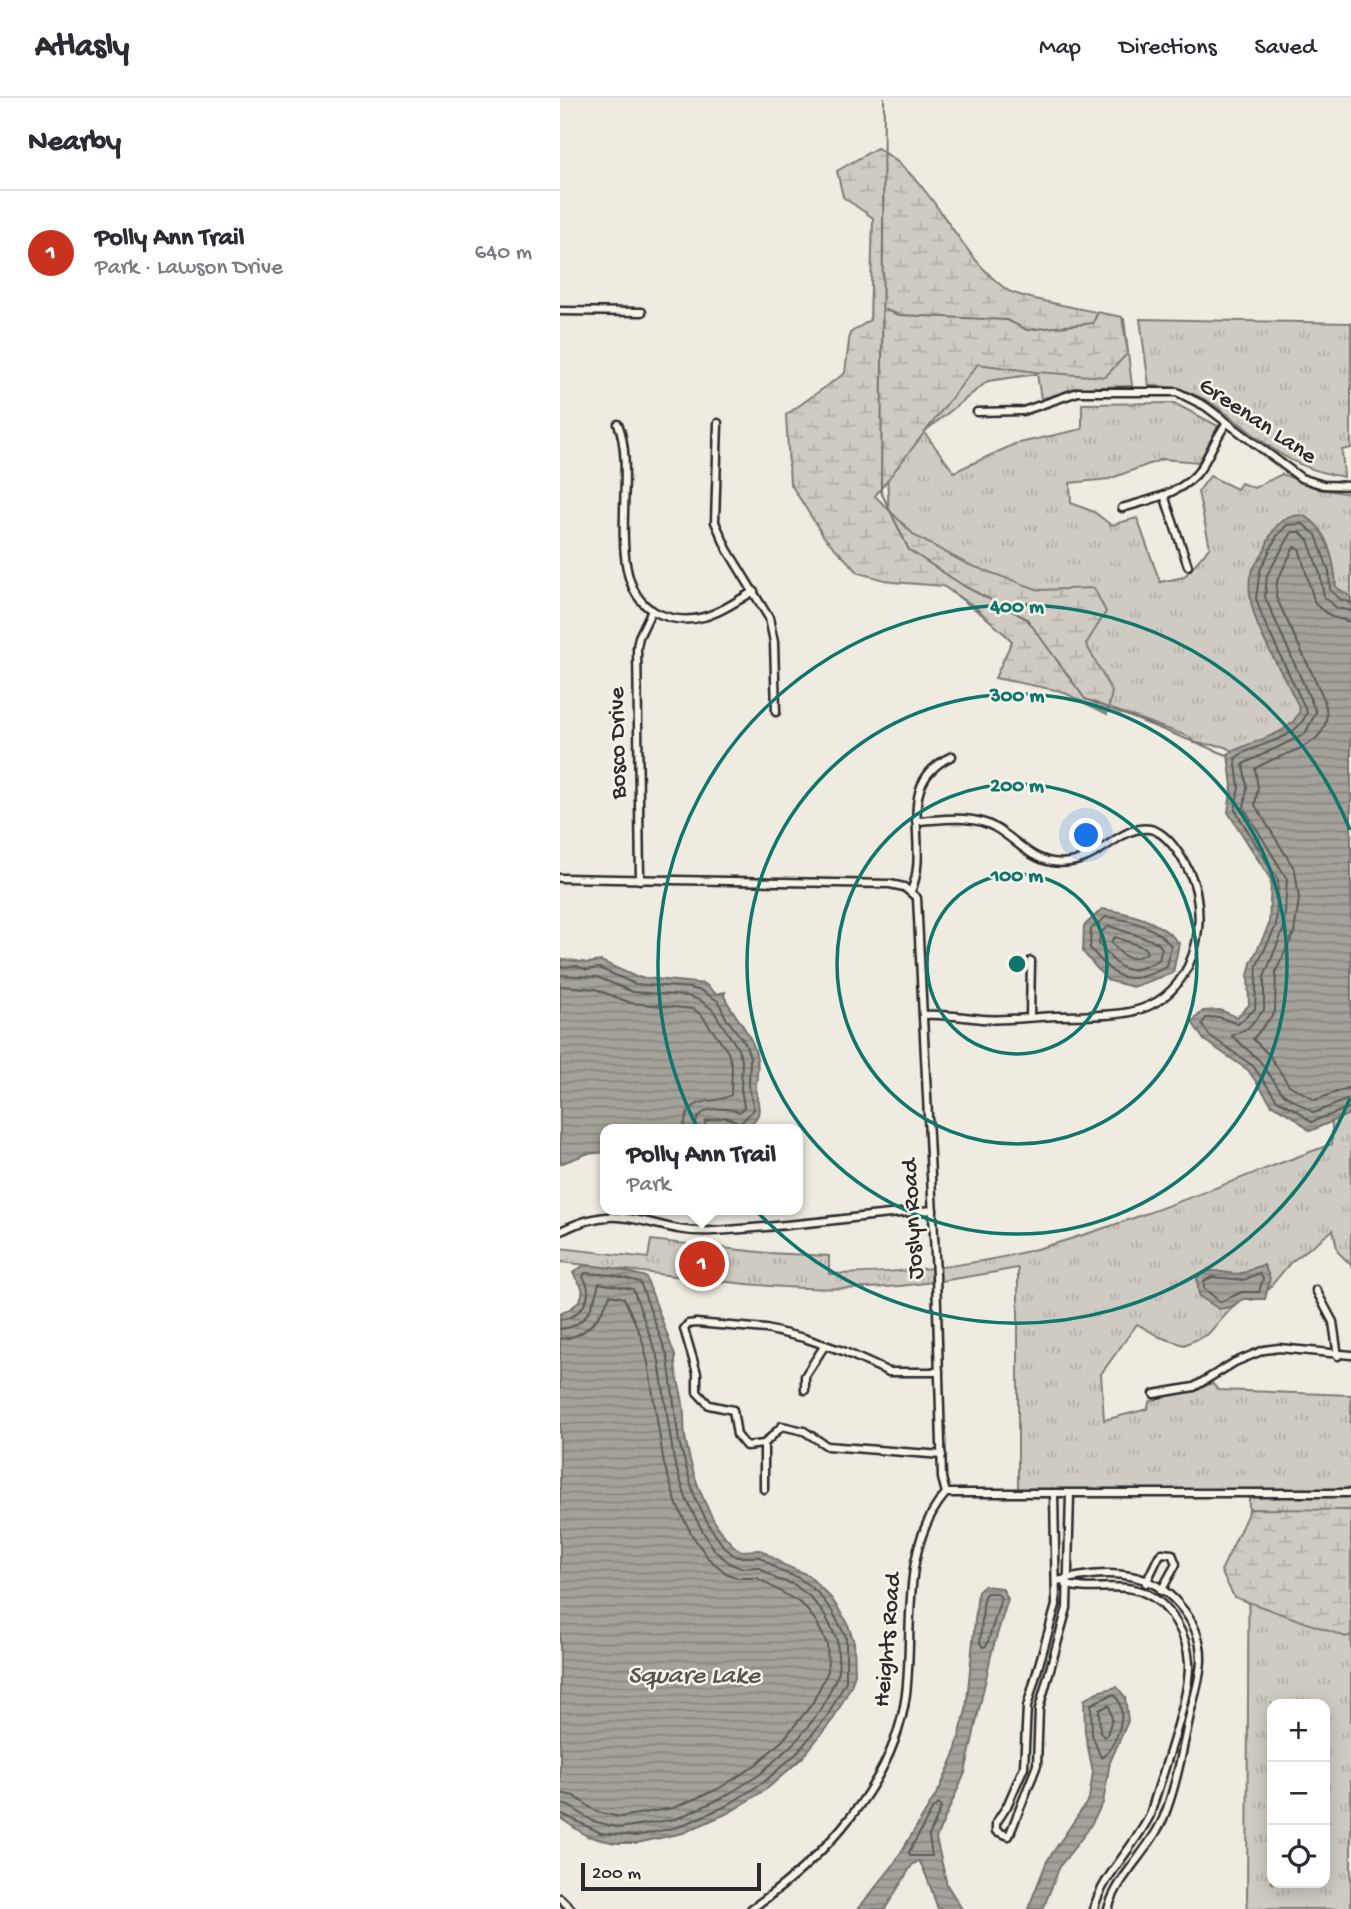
<!DOCTYPE html>
<html lang="en">
<head>
<meta charset="utf-8">
<style>
  :root { --surface:#fff; --page:#f2f2f3; --text:#2b2b33; --muted:#7c7c81; --line:#e1e1e2; --accent:#c8321e }
  body { margin:0; font-family:"Gochi Hand",sans-serif; background:var(--page); color:var(--text) }
  .controls { position:absolute; right:21px; bottom:21px; display:grid; overflow:hidden; border-radius:14px; box-shadow:0 4px 18px #0003 }
  .controls button { width:63px; height:63px; display:grid; place-items:center; padding:0; border:0; border-bottom:2px solid var(--line); background:var(--surface); color:var(--text); font:35px sans-serif }
  .scale { position:absolute; left:21px; bottom:18px; width:180px; box-sizing:border-box; padding-left:7px; border:4px solid #2b2b2b; border-top:0; font-size:19px; line-height:24px; white-space:nowrap; color:#2b2b2b; -webkit-text-stroke:5px #f7f3e8; paint-order:stroke }
  .you { position:absolute; left:527px; top:738px; width:24px; height:24px; margin:-18px; border:5px solid #fff; border-radius:50%; background:#1a73e8; box-shadow:0 0 0 10px #1a73e833 }
  .badge { display:grid; place-items:center; width:46px; height:46px; border-radius:50%; background:var(--accent); color:#fff; font-size:23px; font-weight:700 }
  .pin { position:absolute; translate:-50% -50%; border:4px solid #fff; box-shadow:0 2px 7px #0006 }
  .popup { position:absolute; left:40px; top:1026px; width:203px; height:91px; box-sizing:border-box; display:grid; place-content:center; border-radius:14px; background:var(--surface); filter:drop-shadow(0 2px 5px #0005); font-size:23px; white-space:nowrap; color:var(--muted) }
  .popup b { font-size:26px; color:var(--text) }
  .popup::after { content:''; position:absolute; left:50%; top:100%; margin-left:-14px; border:14px solid transparent; border-top-color:var(--surface) }
  .list { margin:0; padding:0; list-style:none }
  h2 { display:flex; justify-content:space-between; align-items:center; height:91px; margin:0; padding:0 28px; font-size:30px }
  h2 small { font-size:23px; font-weight:400; color:var(--muted) }
  .list li { display:grid; grid-template-columns:46px 1fr auto; gap:21px; align-items:center; box-sizing:border-box; height:126px; padding:0 28px; border-top:2px solid var(--line) }
  .list b { display:block; font-size:26px; white-space:nowrap }
  .list p { margin:0; font-size:23px; white-space:nowrap; color:var(--muted) }
  .list em { font-size:23px; font-style:normal; color:var(--muted) }
  .icon { flex:none; width:38px; height:38px; fill:none; stroke:currentColor; stroke-width:2; stroke-linecap:round; stroke-linejoin:round }
  .map { position:relative; flex:none; width:791px; height:1811px; overflow:hidden }
  header { display:flex; align-items:center; gap:42px; box-sizing:border-box; height:98px; padding:0 35px; background:var(--surface); border-bottom:2px solid var(--line) }
  header strong { font-size:33px }
  nav { display:flex; gap:38px; margin-inline-start:auto; font-size:24px }
  main { display:flex }
  aside { flex:1; background:var(--surface) }
  .map>svg:first-child { display:block }
</style>
</head>
<body>
<header>
<strong>Atlasly</strong>
<nav><a>Map</a><a>Directions</a><a>Saved</a></nav>
</header>
<main>
<aside>
<h2>Nearby<small></small></h2>
<ul class="list">
<li><span class="badge">1</span><div><b>Polly Ann Trail</b><p>Park · Lawson Drive</p></div><em>640 m</em></li>
</ul>
</aside>
<div class="map">
<svg width="791" height="1811" viewBox="0 0 791 1811">
  <defs>
    <pattern id="grass-tufts" width="24" height="20" patternUnits="userSpaceOnUse" patternTransform="scale(1.75)"><rect width="24" height="20" fill="#cfcbc2"/><path d="M3 7l-1-3M5 7V3M7 7l1-3M15 17l-1-3M17 17v-4M19 17l1-3" fill="none" stroke="#b2aea7"/></pattern>
    <pattern id="wetland-marsh" width="20" height="14" patternUnits="userSpaceOnUse" patternTransform="scale(1.75)"><rect width="20" height="14" fill="#cfcbc2"/><path d="M1 5h8M5 5V1M11 12h8M15 12V8" fill="none" stroke="#b2aea7"/></pattern>
    <pattern id="water-rules" width="6" height="5" patternUnits="userSpaceOnUse" patternTransform="scale(1.75)"><rect width="6" height="5" fill="#a4a29a"/><path d="M0 2.5h6" fill="none" stroke="#86847e"/></pattern>
  </defs>
  <rect width="100%" height="100%" fill="#efebe0"/>
  <filter id="ink" filterUnits="userSpaceOnUse"><feTurbulence type="fractalNoise" baseFrequency=".0143" numOctaves="2"/><feDisplacementMap in="SourceGraphic" scale="14" xChannelSelector="R" yChannelSelector="G"/><feConvolveMatrix kernelMatrix="1 2 1 2 8 2 1 2 1" color-interpolation-filters="sRGB"/></filter>
  <g filter="url(#ink)">
    <!-- grass -->
    <g fill="url(#grass-tufts)" stroke="#7d7b76" stroke-width="2" fill-rule="evenodd">
      <path d="M321,218l243,3 8,67 -53,2 -38,11 -4,-25 -49,7 -64,51 30,40 61,-28 67,-15v-25l92,-1 44,23 -19,36 -36,-3 -54,20 -39,4 1,20 23,9 17,13 26,-7 23,64 24,-5 26,-30 -12,-55 12,-16 27,13 4,-6 13,5 28,-14 37,15 32,5v771l-13,-13 -5,-22 -43,33 -29,35 -10,2 -7,-5 -37,40 -23,10 -24,-8 -23,-13 -36,50 3,46 44,-11 1,-7 22,-9 22,-2 19,-8 6,7 133,5v514h-104l2,-419 -231,1v-223c-52,9 -99,18 -151,20 -102,4 -206,-15 -307,-26v-14l88,10 3,-18 117,13 61,3v18c71,-1 142,-7 211,-26 99,-28 195,-69 292,-104v-41l-54,-299 -27,-45 -28,-13 -29,-3 -4,-6 -84,-30 -216,-161zM712,1606h53v179h-53z"/>
      <path d="M580,221l211,4v125l-9,2 2,27c-23,-4 -45,-11 -65,-24 -45,-29 -73,-69 -130,-67z"/>
    </g>
    <!-- wetland -->
    <g fill="url(#wetland-marsh)" stroke="#7d7b76" stroke-width="2">
      <path d="M317,50c58,32 77,103 130,142 11,8 95,23 115,27l6,36 -23,24 -69,-5 -58,-8 -103,132 40,40 52,28 72,26 55,-2 12,24 -20,32 26,48 -5,22 -46,-23 -66,-13 17,-37 -38,-35 -31,-20 -51,-4 -33,-9 -35,-36 -34,-54 -4,-68 59,-42 5,-40 20,-13 3,-102 -30,-21 -6,-26z"/>
      <path d="M690,1411l101,1v125l-5,2 -112,-40 -13,-26z"/>
    </g>
    <!-- water -->
    <g fill="url(#water-rules)" stroke="#74726e" stroke-width="2">
      <path d="M741,417c26,8 34,49 35,72l15,10v513l-4,5 -37,16 -16,-14 -22,-12 -24,-35 -44,-30 -12,-18 11,-11 17,-1 17,7 12,-12 -1,-29 3,-13 18,-38 2,-45 -43,-68 4,-26 -4,-32c22,-14 64,-18 72,-44 -16,-40 -56,-89 -50,-133 2,-11 11,-18 15,-28 6,-19 15,-33 36,-34z"/>
      <path d="M542,811c29,4 58,12 77,34l-6,30 -40,14 -26,-7 -24,-28 1,-26z"/>
      <path d="M3,861l25,4 13,-2 35,16 69,7 11,10 9,-2 -1,4c10,21 30,39 33,63 2,10 -1,19 -1,28 1,22 11,27 -13,42l-23,-5 -16,5h-98v23l-20,2 -26,10v-199z"/>
      <path d="M24,1167l30,3 32,9 29,79c-1,18 6,31 8,48 2,12 0,25 3,38 6,33 25,89 54,109l21,-1 23,15 24,10 23,23 16,24 7,20 1,31 -4,13 -17,32 -32,40 -34,30 -38,24 -47,21 -46,10h-22l-28,-7 -27,-18v-504c9,-4 25,-13 22,-26 -2,-6 -7,-9 -9,-15z"/>
      <path d="M704,1167l6,13 -5,21h-22l-12,8 -12,2 -20,-13 -2,-18c15,-15 28,-1 45,-5 9,-2 13,-7 22,-8z"/>
      <path d="M424,1488l18,2 6,11 -16,52 -27,122 -29,65 11,47 15,24h-24c-2,-6 -15,-44 -19,-48l-7,4 -27,44h-27l34,-42 48,-79 14,-32 12,-46 12,-119z"/>
      <path d="M557,1589l8,10 3,24 -18,41 -7,41 -15,27 -28,36 -17,43h-15l19,-48 42,-62 4,-27 -8,-39 -1,-33 13,-8z"/>
    </g>
    <g fill="none" stroke-linecap="round" stroke-linejoin="round">
      <!-- shore -->
      <g stroke="#5b5b57" stroke-width="2">
        <path d="M791,505l-11,-4 -10,-9 -1,-18 -13,-37 -13,-11 -16,1 -10,11 -17,34 -4,28 7,21 44,93c-10,30 -48,29 -72,46l4,29 -4,23 43,70 -2,46 -19,39 -2,44 -17,15 -19,-7 -13,1 -4,6 7,11 44,31 24,34 21,11 13,11 40,-15"/>
        <path d="M791,513l-14,-3 -13,-11 -4,-23 -12,-34 -8,-8h-8l-25,43 -2,22 51,115 -11,22 -62,30 4,23 -3,21 43,71 -3,49 -20,49v33l-16,18 -16,8 27,24 23,33 32,20 37,-15"/>
        <path d="M791,524l-19,-5 -17,-13 -16,-56 -5,-1 -17,34 -1,16 48,102c16,51 -44,51 -69,70l3,18 -3,18 40,65 4,29 -5,34 -18,38 -1,41 -22,27 16,16 20,30 26,15 36,-13"/>
        <path d="M546,819c22,2 52,10 65,29l-4,21c-42,19 -49,14 -77,-19l1,-19z"/>
        <path d="M549,828l48,16 5,6 -3,12c-34,18 -38,10 -60,-16l1,-11z"/>
        <path d="M555,839l30,11 2,5c-18,10 -25,4 -36,-11z"/>
        <path d="M0,869l17,-1 10,4 12,-2 36,16 55,4 12,3 16,10 8,17 19,25 5,14 -1,30 5,22 -13,14 -16,-6 -19,4 -2,8"/>
        <path d="M0,877l37,2 36,15 54,4 13,4 12,9 25,38 5,13 -1,28 3,19 -4,5c-17,-5 -44,-7 -45,17"/>
        <path d="M0,888l35,3 36,14 63,6 9,8 25,35 4,14 -1,29c-18,11 -45,-2 -47,34"/>
        <path d="M699,1175l4,6 -4,13h-17l-22,10 -16,-14v-7l8,-4 32,3z"/>
        <path d="M0,1222c21,-3 36,-24 23,-43l2,-4 28,2 27,7 28,76 11,84 16,56 15,29 13,19 13,11h24l20,14 19,7 18,14 15,19 14,26v44l-18,34 -31,38 -33,29 -38,24 -48,21 -42,9 -35,-3 -41,-20"/>
        <path d="M0,1231c27,-2 34,-25 39,-46l34,6 26,72 15,100 13,40 15,29 14,22 15,12 10,4 18,-1 17,12 19,6 15,12 15,18 12,25 2,32 -18,38 -24,30 -38,35 -37,23 -46,21 -56,9 -27,-7 -24,-15 -9,-2"/>
        <path d="M0,1241c26,-1 41,-22 50,-44l14,3 17,38 7,27 16,101 13,41 15,30 16,23 18,15 12,5h19l45,26 14,17 11,23 1,27 -16,33 -29,36 -30,27 -35,22 -45,19 -53,9 -23,-5 -23,-16 -14,-3"/>
        <path d="M427,1495h10l4,5 -14,47 -4,2 -3,-4 4,-47z"/>
        <path d="M554,1596c16,18 3,52 -13,64l-9,-23 -1,-31z"/>
        <path d="M549,1607l3,14 -5,16 -3,2 -4,-5 -1,-22z"/>
        <path d="M379,1706l2,4 -12,28 3,20h-22l-1,-4 24,-44z"/>
      </g>
      <!-- stream -->
      <g stroke="#74726e" stroke-width="2">
        <path d="M324,0l-3,394 28,58 55,36 63,33 58,80 142,56"/>
        <path d="M325,212l15,5 107,5 20,10 66,-7 4,-9"/>
      </g>
      <!-- minor casing -->
      <g stroke="#2b2b2b" stroke-width="11">
        <g id="minor">
          <path d="M0,213l82,1"/>
          <path d="M417,314l46,-1 55,-19h99l28,14 96,72 22,7 28,1"/>
          <path d="M158,325l-3,99 12,27 42,69 5,24 2,70"/>
          <path d="M58,326c21,50 -18,159 37,188 38,19 66,-1 99,-21"/>
          <path d="M604,397l24,71"/>
          <path d="M562,410c27,-8 63,-15 79,-40 9,-15 15,-30 25,-44"/>
          <path d="M356,723c25,-1 55,-7 78,6 21,11 34,31 58,35 45,7 65,-38 98,-33 21,4 42,43 46,62 10,51 -9,109 -66,121 -24,5 -50,3 -74,4 -24,1 -50,5 -74,3 -20,-2 -38,-5 -58,-4"/>
          <path d="M0,780l330,6 14,3 13,11 19,377 6,203 4,15"/>
          <path d="M80,782l-3,-233 2,-10 13,-27"/>
          <path d="M351,793c21,-46 -20,-107 41,-135"/>
          <path d="M470,919l1,-56"/>
          <path d="M1,1133c67,-34 89,4 152,0 73,-4 147,-15 220,-21"/>
          <path d="M756,1192l17,32 5,34"/>
          <path d="M379,1274h-50l-46,-21 -39,-13 -38,-9 -70,-6 -8,1 -4,5 13,44v19l12,13 24,5 4,25 9,11 18,-2 18,-18 22,5 23,15 115,9"/>
          <path d="M245,1292v-14l20,-31"/>
          <path d="M594,1296l40,-7 41,-25 29,-12 15,-2 72,7"/>
          <path d="M204,1391v-45"/>
          <path d="M386,1395h405"/>
          <path d="M494,1396l2,111 -29,102 -3,60 -17,39 -11,17v8l13,5 28,-71 2,-56 28,-101 3,-114"/>
          <path d="M497,1483c23,-5 48,-10 73,-5 37,6 71,44 71,82 0,18 -6,36 -10,52 -8,36 -14,75 -28,109 -14,32 -45,56 -55,90"/>
          <path d="M586,1485l13,-27 3,-3 10,1 4,10 -15,27"/>
          <path d="M505,1486c25,9 55,-3 80,9 25,11 43,43 44,70 1,38 -28,113 -39,152 -14,30 -50,64 -56,94"/>
          <path d="M0,1800l11,11"/>
          <path d="M191,1811c71,-49 144,-126 155,-215 8,-64 -7,-147 40,-201"/>
        </g>
      </g>
      <!-- minor -->
      <use href="#minor" stroke="#f7f3e8" stroke-width="6"/>
    </g>
  </g>
  <!-- distance rings -->
  <g fill="none" stroke="#0f766e" stroke-width="3.5">
    <circle cx="457" cy="866" r="90"/>
    <circle cx="457" cy="866" r="180"/>
    <circle cx="457" cy="866" r="270"/>
    <path d="M790 1000A359 359 0 1 1 790 732"/>
  </g>
  <g text-anchor="middle" dominant-baseline="central" stroke-width="5" stroke-linejoin="round" paint-order="stroke">
    <!-- street labels -->
    <g font-size="24" fill="#2b2b2b" stroke="#f7f3e8">
      <text transform="translate(697 324) rotate(34)">Greenan Lane</text>
      <text transform="translate(59 645) rotate(-91)">Bosco Drive</text>
      <text transform="translate(354 1121) rotate(-93)">Joslyn Road</text>
      <text transform="translate(329 1542) rotate(-85)">Heights Road</text>
    </g>
    <!-- water labels -->
    <g font-size="26" font-style="italic" fill="#555552" stroke="#f7f3e8">
      <text x="134" y="1579">Square Lake</text>
    </g>
  </g>
  <circle cx="457" cy="866" r="10" fill="#0f766e" stroke="#f7f3e8" stroke-width="3.5"/>
  <g font-size="21" text-anchor="middle" font-weight="bold" fill="#0f766e" stroke="#f7f3e8" stroke-width="5" stroke-linejoin="round" paint-order="stroke">
    <text x="457" y="514">400 m</text>
    <text x="457" y="603">300 m</text>
    <text x="457" y="693">200 m</text>
    <text x="457" y="783">100 m</text>
  </g>
</svg>
<div class="controls">
<button>+</button>
<button>−</button>
<button><svg class="icon" aria-label="locate" viewBox="0 0 24 24"><circle cx="12" cy="12" r="6"/><path d="M12 2v4M12 18v4M2 12h4M18 12h4"/></svg></button>
</div>
<div class="scale">200 m</div>
<div class="you"></div>
<div class="pin badge" style="left:142px;top:1166px">1</div>
<div class="popup"><b>Polly Ann Trail</b>Park</div>
</div>
</main>
</body>
</html>
